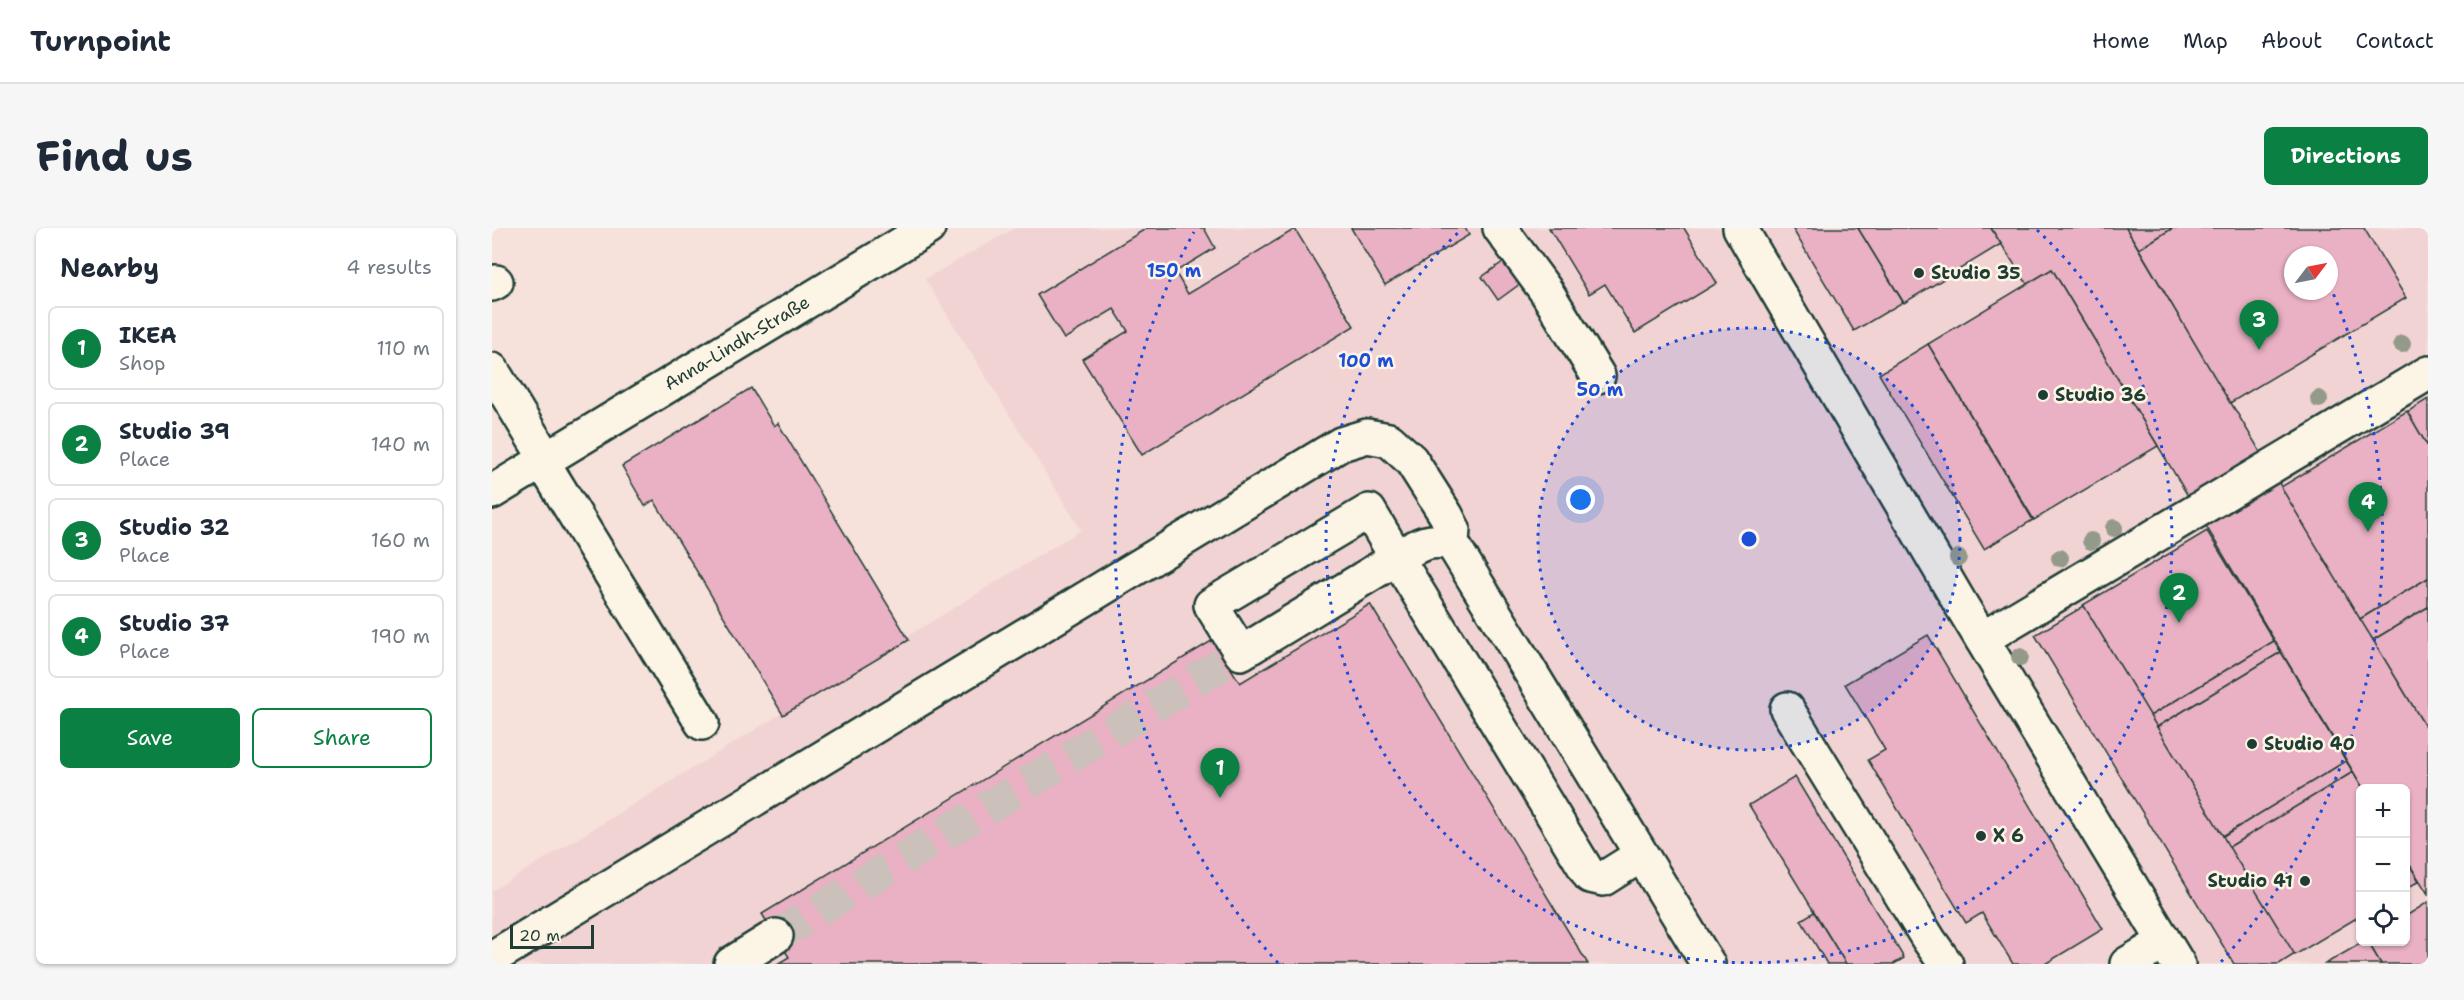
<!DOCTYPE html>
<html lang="en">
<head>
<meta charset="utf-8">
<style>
  :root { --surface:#fff; --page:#f6f6f7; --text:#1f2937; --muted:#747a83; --line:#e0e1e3; --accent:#0b8043 }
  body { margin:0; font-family:"Shantell Sans",sans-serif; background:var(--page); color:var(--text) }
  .controls { position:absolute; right:18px; bottom:18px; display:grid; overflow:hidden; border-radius:9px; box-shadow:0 2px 4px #0004 }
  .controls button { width:54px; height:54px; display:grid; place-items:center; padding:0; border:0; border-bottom:2px solid var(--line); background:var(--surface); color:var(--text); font:30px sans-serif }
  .compass { position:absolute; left:1792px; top:18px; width:54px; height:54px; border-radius:50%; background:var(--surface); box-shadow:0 2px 4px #0004; rotate:58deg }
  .scale { position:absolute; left:18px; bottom:15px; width:84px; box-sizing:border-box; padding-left:6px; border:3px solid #1f3d34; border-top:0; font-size:16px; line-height:21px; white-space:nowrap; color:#1f3d34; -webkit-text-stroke:4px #fcf5e5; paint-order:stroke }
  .you { position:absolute; left:1089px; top:272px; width:21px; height:21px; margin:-15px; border:4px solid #fff; border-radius:50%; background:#1a73e8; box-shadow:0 0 0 9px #1a73e833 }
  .badge { display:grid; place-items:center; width:39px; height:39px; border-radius:50%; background:var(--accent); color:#fff; font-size:20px; font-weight:700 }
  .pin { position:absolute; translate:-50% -50px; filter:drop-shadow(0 2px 3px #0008) }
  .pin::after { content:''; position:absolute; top:32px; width:21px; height:18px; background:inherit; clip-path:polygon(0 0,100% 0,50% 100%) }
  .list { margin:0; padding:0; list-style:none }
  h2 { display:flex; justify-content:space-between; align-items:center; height:78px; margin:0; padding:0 24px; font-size:26px }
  h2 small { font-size:20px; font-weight:400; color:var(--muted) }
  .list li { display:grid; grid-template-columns:39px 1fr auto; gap:18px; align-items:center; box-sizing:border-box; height:84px; margin:0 12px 12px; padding:0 12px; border:2px solid var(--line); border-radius:9px }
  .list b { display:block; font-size:22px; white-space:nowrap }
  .list p { margin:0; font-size:20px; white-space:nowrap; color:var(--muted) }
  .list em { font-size:20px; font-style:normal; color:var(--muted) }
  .actions { display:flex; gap:12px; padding:18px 24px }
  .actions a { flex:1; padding:14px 0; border:2px solid var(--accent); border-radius:9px; text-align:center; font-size:21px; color:var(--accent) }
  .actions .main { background:var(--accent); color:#fff }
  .icon { flex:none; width:33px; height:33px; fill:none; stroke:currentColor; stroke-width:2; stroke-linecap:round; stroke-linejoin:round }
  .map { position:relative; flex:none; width:1936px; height:736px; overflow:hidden; border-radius:9px }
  header { display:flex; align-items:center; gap:36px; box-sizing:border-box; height:84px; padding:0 30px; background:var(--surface); border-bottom:2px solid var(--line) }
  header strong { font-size:28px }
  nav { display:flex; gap:33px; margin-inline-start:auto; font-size:21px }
  .intro { display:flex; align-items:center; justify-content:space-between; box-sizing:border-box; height:144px; padding:0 36px }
  h1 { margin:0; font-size:42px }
  .button { padding:15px 27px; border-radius:9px; background:var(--accent); color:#fff; font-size:21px; font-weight:700 }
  main { display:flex; gap:36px; padding:0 36px }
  aside { flex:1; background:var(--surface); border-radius:9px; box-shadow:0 2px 4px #0004 }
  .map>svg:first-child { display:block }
</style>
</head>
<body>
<header>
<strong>Turnpoint</strong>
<nav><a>Home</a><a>Map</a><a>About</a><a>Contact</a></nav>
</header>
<div class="intro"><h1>Find us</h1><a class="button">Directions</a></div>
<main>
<aside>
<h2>Nearby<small>4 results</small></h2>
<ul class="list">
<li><span class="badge">1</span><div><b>IKEA</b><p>Shop</p></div><em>110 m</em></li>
<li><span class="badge">2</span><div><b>Studio 39</b><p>Place</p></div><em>140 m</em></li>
<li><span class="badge">3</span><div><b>Studio 32</b><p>Place</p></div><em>160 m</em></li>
<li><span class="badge">4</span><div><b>Studio 37</b><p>Place</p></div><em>190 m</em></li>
</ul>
<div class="actions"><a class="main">Save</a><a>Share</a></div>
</aside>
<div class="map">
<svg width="1936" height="736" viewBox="0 0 1936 736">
  <rect width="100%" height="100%" fill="#f6e1db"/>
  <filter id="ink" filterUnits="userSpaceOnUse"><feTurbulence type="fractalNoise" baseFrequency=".0167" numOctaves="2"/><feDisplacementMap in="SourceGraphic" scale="12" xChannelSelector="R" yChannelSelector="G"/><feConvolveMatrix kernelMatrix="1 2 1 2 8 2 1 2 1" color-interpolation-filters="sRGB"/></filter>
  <g filter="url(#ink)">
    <!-- built -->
    <path fill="#f2d3d4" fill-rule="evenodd" d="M523,0h1413v736h-1936v-73l589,-361 -156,-251zM1801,27h36v36h-36zM1868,560h46v154h-46z"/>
    <!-- building -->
    <g fill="#e9b1c3" stroke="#1f3d34" stroke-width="1.5" fill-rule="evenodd">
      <path d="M655,0h57l11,20 -40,24 13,22 107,-65 59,97 -212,129 -60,-96 46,-28 -14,-22 -50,30 -27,-44z"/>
      <path d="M859,0h114l4,7 -84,50z"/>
      <path d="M1057,0h135l33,55 -82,50 -30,-49 -16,10z"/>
      <path d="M1300,0h66l45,74 -49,29z"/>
      <path d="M1366,0h133l10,16 -97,59z"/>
      <path d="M1499,0h135l302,503v163l-22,-35v-71h-43l-311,-519 -25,15z"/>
      <path d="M1634,0h47l-34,21z"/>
      <path d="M1681,0h191l42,70 -176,105 -91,-154zM1801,27h36v36h-36z"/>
      <path d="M1015,31l17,22 -26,19 -16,-23z"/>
      <path d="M1560,41l106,177 -124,74 -106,-176z"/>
      <path d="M1436,116l105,176 -49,29 -105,-175z"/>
      <path d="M259,160l23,38 4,-3 131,217 -126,75 -129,-215 -9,6 -23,-40z"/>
      <path d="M1936,171v48l-21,-35z"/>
      <path d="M1915,183l21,36v131l-68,41 -79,-132z"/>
      <path d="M1715,303l67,110 -124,75 -67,-111z"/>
      <path d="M1936,350v29l-55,33 -13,-21z"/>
      <path d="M878,376l218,360h-811l12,-7 -27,-43 451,-274 27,43z"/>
      <path d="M1592,378l211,348 -16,10h-45l-199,-329z"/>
      <path d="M1936,379v124l-55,-91z"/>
      <path d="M1436,407l175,294 -58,35h-32l-31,-51 -16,10 -98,-163 17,-10 -40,-66z"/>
      <path d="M1782,413l7,11 -124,75 -7,-11z"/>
      <path d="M1789,424l65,109 -123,75 -66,-109z"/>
      <path d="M1854,533l7,11 -124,75 -6,-11z"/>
      <path d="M1861,544l10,16h-3v128l-65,39 -66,-108z"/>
      <path d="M1303,549l109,181 -10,6h-48l-97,-159z"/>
      <path d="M1914,631l13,22 -13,8z"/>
      <path d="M1936,674v62h-47l-13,-22h38v-26z"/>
      <path d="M1322,684l32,52h-19l-26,-44z"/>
      <path d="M1871,714h5l13,22h-56z"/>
    </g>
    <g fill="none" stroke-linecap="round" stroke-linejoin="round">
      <!-- minor-tunnel -->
      <path stroke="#cbc0ba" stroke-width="33" stroke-dasharray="33 16" stroke-linecap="butt" d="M284,708l465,-283"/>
      <!-- minor casing -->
      <g stroke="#1f3d34" stroke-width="38">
        <g id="minor">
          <path d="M1008,0l46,63 52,85"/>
          <path d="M1248,0l220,375 218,361"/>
          <path d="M0,56l4,-2"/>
          <path d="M0,142l54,89"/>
          <path d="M50,233l160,262"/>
          <path d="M0,264l436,-264"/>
          <path d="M960,315c-25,-5 -34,2 -55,15l-156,95 -30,-48 158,-94 28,47 193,318 13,3 38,-24"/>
          <path d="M1490,411l446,-266"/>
          <path d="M1295,481l142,231 17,24"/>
          <path d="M0,730l849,-514 26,-8 22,4 22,20 35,55 7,14 -1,14 256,421"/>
          <path d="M239,736l45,-28"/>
          <path d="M1635,736l37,-22"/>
        </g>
      </g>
      <!-- minor -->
      <use href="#minor" stroke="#fcf5e5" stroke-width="33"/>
    </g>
    <!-- trees -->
    <g fill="#949a8a">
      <circle cx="1910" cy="116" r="9"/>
      <circle cx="1827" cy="171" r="9"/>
      <circle cx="1622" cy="300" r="9"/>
      <circle cx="1599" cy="313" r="9"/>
      <circle cx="1466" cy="330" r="9"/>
      <circle cx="1568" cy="330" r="9"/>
      <circle cx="1528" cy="429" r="9"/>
    </g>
  </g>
  <!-- distance rings -->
  <circle cx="1257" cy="311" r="211" fill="#1d4ed8" fill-opacity=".12"/>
  <g fill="none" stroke="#1d4ed8" stroke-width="3" stroke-dasharray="3 6">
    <circle cx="1257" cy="311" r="211"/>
    <path d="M1545 2A423 423 0 1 1 969 2"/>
    <path d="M786 735A634 634 0 0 1 702 4M1838 58A634 634 0 0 1 1728 735"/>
  </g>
  <!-- markers -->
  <g fill="#1f3d34" stroke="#fcf5e5" stroke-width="2">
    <circle cx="1427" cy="45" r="6"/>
    <circle cx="1551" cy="167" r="6"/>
    <circle cx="1760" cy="516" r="6"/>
    <circle cx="1489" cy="608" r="6"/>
    <circle cx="1813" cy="653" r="6"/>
  </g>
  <g text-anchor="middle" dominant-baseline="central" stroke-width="5" stroke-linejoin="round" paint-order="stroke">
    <!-- poi labels -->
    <g font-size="18" font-weight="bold" fill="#1f3d34" stroke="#fcf5e5" text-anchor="start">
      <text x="1439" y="45">Studio 35</text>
      <text x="1563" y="167">Studio 36</text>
      <text x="1772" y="516">Studio 40</text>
      <text x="1501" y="608">X 6</text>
      <text x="1801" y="653" text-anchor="end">Studio 41</text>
    </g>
    <!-- street labels -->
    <g font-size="18" fill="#1f3d34" stroke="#fcf5e5">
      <text transform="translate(245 115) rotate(-31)">Anna-Lindh-Straße</text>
    </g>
  </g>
  <circle cx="1257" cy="311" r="9" fill="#1d4ed8" stroke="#fcf5e5" stroke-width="3"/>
  <g font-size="18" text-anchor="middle" font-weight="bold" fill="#1d4ed8" stroke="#fcf5e5" stroke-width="5" stroke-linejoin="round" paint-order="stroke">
    <text x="682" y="49">150 m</text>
    <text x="874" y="139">100 m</text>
    <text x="1108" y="168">50 m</text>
  </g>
</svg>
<div class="controls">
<button>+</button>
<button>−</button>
<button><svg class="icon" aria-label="locate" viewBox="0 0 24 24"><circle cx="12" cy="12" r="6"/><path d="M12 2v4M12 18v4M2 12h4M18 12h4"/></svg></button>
</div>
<svg class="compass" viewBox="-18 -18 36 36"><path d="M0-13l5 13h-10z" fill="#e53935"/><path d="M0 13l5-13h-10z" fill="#747a83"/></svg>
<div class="scale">20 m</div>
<div class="you"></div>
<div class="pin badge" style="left:728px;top:570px">1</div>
<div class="pin badge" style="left:1687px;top:395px">2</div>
<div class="pin badge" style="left:1767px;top:122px">3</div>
<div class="pin badge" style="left:1876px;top:304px">4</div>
</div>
</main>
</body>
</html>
